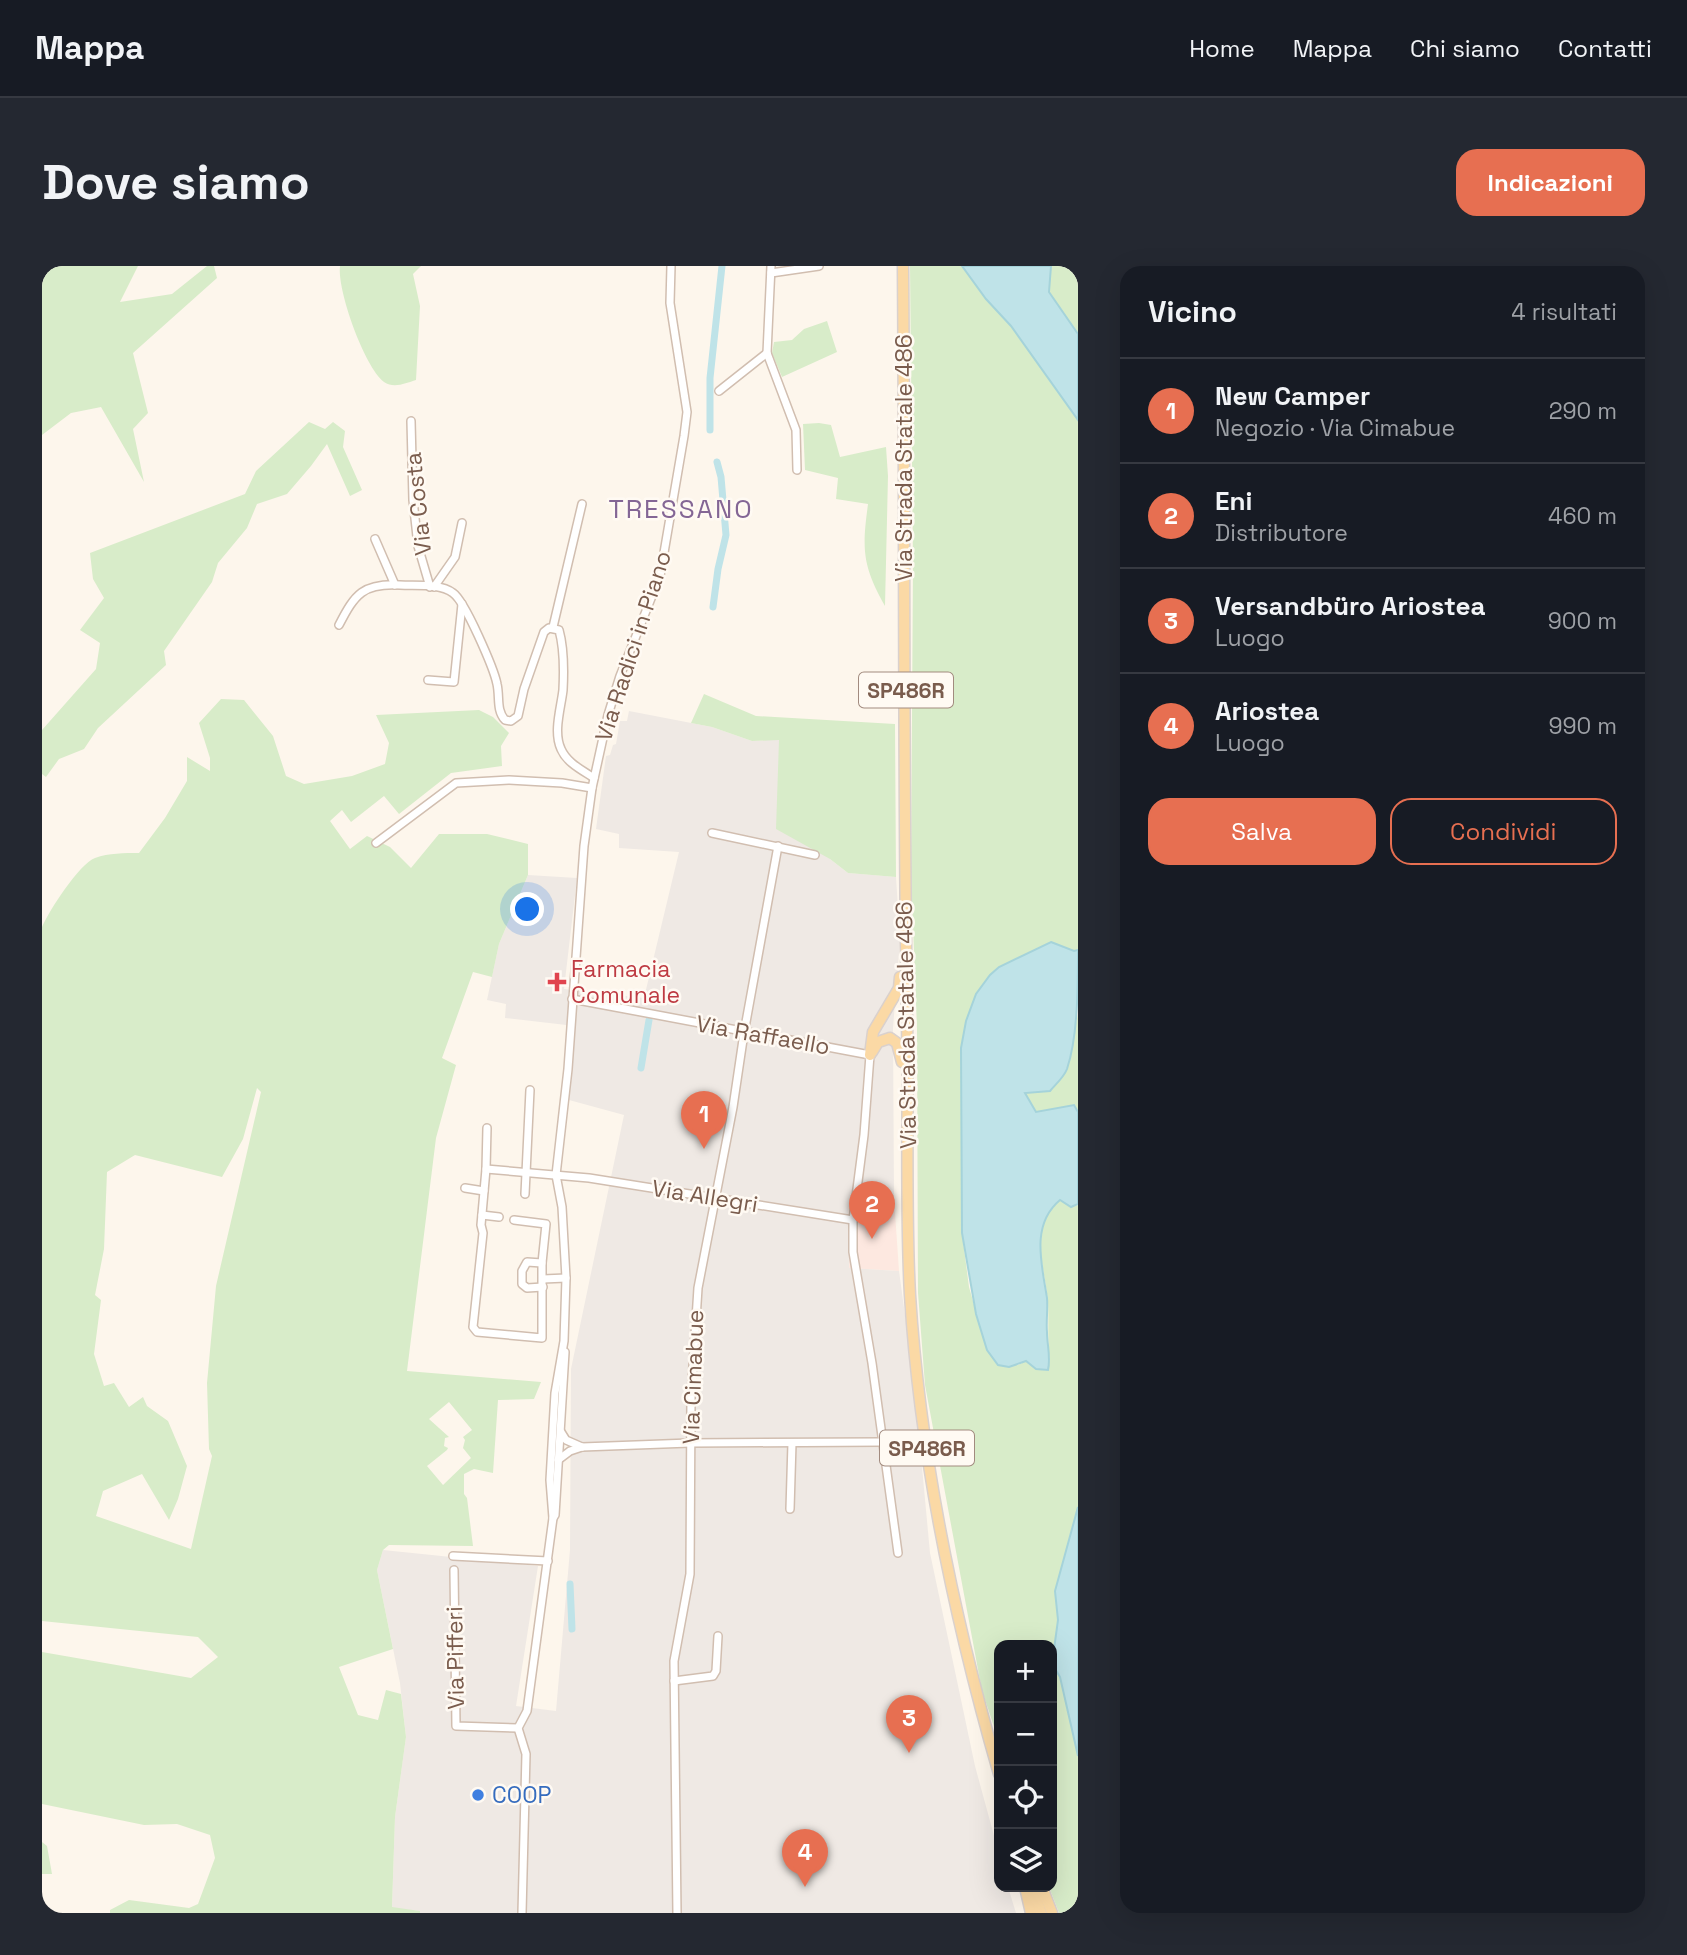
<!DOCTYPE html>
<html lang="it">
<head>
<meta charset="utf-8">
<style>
  :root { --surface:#171b24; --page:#242831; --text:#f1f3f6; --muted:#9ea1a6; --line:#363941; --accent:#e76f51 }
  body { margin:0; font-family:"Space Grotesk",sans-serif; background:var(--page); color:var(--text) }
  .controls { position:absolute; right:21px; bottom:21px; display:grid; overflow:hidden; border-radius:14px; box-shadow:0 7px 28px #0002 }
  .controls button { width:63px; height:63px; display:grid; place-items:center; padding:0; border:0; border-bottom:2px solid var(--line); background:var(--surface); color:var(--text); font:35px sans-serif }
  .you { position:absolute; left:486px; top:644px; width:24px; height:24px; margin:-18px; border:5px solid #fff; border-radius:50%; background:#1a73e8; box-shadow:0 0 0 10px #1a73e833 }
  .badge { display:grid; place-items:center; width:46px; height:46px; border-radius:50%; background:var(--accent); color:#fff; font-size:23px; font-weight:700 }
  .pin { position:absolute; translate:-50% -58px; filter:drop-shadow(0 2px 4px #0008) }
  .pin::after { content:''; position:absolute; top:37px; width:24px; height:21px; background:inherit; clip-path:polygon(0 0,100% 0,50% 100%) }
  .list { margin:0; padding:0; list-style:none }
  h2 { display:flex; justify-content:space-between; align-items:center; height:91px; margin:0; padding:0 28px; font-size:30px }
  h2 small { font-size:23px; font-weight:400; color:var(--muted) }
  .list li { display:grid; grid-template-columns:46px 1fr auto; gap:21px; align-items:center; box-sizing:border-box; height:105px; padding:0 28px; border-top:2px solid var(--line) }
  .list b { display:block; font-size:26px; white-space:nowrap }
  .list p { margin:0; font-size:23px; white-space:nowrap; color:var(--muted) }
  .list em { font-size:23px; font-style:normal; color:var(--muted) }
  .actions { display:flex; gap:14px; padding:21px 28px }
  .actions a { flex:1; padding:16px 0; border:2px solid var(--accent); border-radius:21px; text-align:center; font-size:24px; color:var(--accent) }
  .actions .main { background:var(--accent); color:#fff }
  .icon { flex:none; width:38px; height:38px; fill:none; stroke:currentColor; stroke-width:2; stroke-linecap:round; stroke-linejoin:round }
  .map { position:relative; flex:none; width:1036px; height:1647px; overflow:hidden; border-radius:21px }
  header { display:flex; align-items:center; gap:42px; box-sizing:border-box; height:98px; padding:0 35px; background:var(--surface); border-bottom:2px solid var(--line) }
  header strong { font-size:33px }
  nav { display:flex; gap:38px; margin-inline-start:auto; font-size:24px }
  .intro { display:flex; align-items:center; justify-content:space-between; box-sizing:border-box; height:168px; padding:0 42px }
  h1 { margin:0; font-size:49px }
  .button { padding:18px 32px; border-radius:21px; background:var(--accent); color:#fff; font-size:24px; font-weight:700 }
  main { display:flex; gap:42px; padding:0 42px }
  aside { flex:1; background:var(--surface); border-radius:21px; box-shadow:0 7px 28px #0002 }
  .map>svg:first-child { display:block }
</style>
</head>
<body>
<header>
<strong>Mappa</strong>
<nav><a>Home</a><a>Mappa</a><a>Chi siamo</a><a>Contatti</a></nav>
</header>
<div class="intro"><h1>Dove siamo</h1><a class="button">Indicazioni</a></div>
<main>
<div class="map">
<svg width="1036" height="1647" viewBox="0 0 1036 1647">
  <rect width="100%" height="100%" fill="#fdf6ec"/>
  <!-- commercial -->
  <path fill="#fde8e0" d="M852,932l5,73 -50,-3 -1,-61z"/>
  <!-- industrial -->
  <path fill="#efe9e4" d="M587,445l83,16 40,14 28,-2 50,120 18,14 48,4 4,63 -7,88 1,170 -46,9 1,61 50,3 15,110 16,172 45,213 24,88v33h9l8,26h-596l-1,-2 -27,-3 3,-91 11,-80 -6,-54 -23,-113 6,-20 155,16 -22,140 40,5 14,-161 1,-181 53,-254 -55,-15 6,-74 -70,-8 1,-14 -19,-4 12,-56 29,-69 49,3 -13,111 80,9 35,-146 -60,-4v-14l-23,-5 10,-73 4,-1 3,-10 3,-1 4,-23h7z"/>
  <!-- green -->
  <g fill="#d8ecc9" fill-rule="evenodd">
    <path d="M0,0h96l-18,36 52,-8 35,-28h7l3,12 -84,75 15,60 -15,16 11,53 -43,-75 -30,6 -29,22z"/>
    <path d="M298,0h81l-8,8 7,32 -4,74c-10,3 -22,9 -32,2 -20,-16 -47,-92 -44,-116z"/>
    <path d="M868,0h52l24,33 25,27 67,94v530l-4,1 -23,-9 -52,25 -9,8 -29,176 1,82 7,54 18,63 31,15 8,-4 10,8 14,-8c-3,-20 -1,-39 -2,-59 -3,-36 -21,-75 12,-102l11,7 7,-2v302l-23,84 3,29 -6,42v-17h-53v96l-17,-50 -57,-306 -7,-92 -1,-265 -6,-153 2,-312z"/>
    <path d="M1009,0h27v68l-29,-42z"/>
    <path d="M785,55l10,31 -55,25 -10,-24 2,-11 18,-2 12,-11z"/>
    <path d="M267,156l16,7 8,-7 12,9 -2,16 19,43 -12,6 -23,-52 -16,22 -24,28 -30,10 -10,24 -29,35 -6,19 -48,69 2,14 -68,63 -14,21 -25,10 -13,18 -4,-3v-44l54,-61 4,-26 -20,-13 24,-32 -11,-19 -3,-26 155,-59 11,-23z"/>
    <path d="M777,157l12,2 9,32 46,-10 2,29 -3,130c-23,-41 -23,-57 -17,-102l-32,-5 2,-21 -33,-8 -2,-46z"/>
    <path d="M662,428l52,22 139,8 1,153 -48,-4 -18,-14 -54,-30 3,-89 -27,1 -40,-14 -21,-4z"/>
    <path d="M179,433l23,1 29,36 13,40 18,8 48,-8 33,-12 4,-21 -13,-28 103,-5 14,7 16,16 -8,13 1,20 -51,7 -52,41 -15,-18 -33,26 -9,-12 -12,11 20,28 17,-13 23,11 21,21 28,-34h48l41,10v31l-29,69 -7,33 -19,-5 -31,86 14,7 -20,73 -29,233 134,11 -7,17 -36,1 -5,73 -19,-4 -10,5v20l3,4 6,48 -84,-1 -6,5 -6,20 16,79 -54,18 19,48 20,5 8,-30 15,4 5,43 -11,80 -3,90 28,4v2h-310v-3l19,-10 60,8 9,-4 17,-46 -5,-23 -33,-11 -33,1 -102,-21v-152l149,26 27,-21 -20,-20 -156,-16v-694c7,-16 37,-63 53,-69 14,-5 29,-5 44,-5l26,-35 22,-37v-24l23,14v-13l-11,-35zM215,822l4,4 -45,194 -9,97 2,66 3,7 -21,93 -95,-33 7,-25 39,-17 27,46 9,-21 9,-33 -19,-45 -21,-15 -4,-9 -14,10 -15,-24 -10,3 -10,-32 7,-54 -6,-5 9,-46 3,-77 28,-17 87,22 21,-38zM407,1136l23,28 -9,7 2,3 -2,8 8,10 -28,27 -16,-19 20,-16 1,-2 -4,-2 1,-8 4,-1 -20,-18z"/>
    <path d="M1036,748v98l-4,-7 -38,7 -11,-19 25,-2 24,-58z"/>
    <path d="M1010,1398l8,13 18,79v157h-19l-10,-26h3z"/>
    <path d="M0,1576l5,4 5,28h-10z"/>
  </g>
  <!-- water -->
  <g fill="#bfe3e8" stroke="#a5d3da" stroke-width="2">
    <path d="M920,0h89l-2,26 29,42v86l-67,-94 -25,-27z"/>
    <path d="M1009,676l23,9 4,-1c0,36 0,86 -11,119 -3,8 -11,15 -17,22l-25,2 11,19 38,-7 4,7v92l-7,3 -11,-7c-30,25 -18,65 -13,98 1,11 -1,23 0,34 0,13 4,25 1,38l-12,-1 -10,-8 -17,6 -11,-2 -11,-15 -11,-36 -14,-81 -1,-185 5,-27 10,-27 14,-19 9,-8z"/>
    <path d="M1036,1241v249l-18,-79 -8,-13 6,-44 -3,-29z"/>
  </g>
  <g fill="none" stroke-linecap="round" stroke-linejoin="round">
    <!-- canal -->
    <g stroke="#bfe3e8" stroke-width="7">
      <path d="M668,164v-52l12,-112"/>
      <path d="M671,341l5,-38 8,-34 -5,-58 -4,-15"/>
      <path d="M599,802l8,-48"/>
      <path d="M528,1318l2,45"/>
    </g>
    <!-- street casing -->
    <g stroke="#d1beb0" stroke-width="10">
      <g id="street">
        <path d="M729,0l-4,87 29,77 1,40"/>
        <path d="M729,7l48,-7"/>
        <path d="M677,125l48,-38"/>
        <path d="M369,155l2,79 5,46 12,41"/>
        <path d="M333,273l20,46"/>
        <path d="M392,321l21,-30 7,-34"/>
        <path d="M297,359c16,-31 24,-42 61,-40 16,1 40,-2 53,8 12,8 41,76 44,91 3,13 -1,26 8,36l6,1 7,-5 6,-27 20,-57 5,-4 10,2c5,18 5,41 4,60 -2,18 -10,42 -2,59 6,14 21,21 33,29"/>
        <path d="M511,361l29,-123"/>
        <path d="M386,414l26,2 8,-78"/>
        <path d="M670,567l103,22"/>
        <path d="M334,577l80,-60 53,-3 53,3 30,5"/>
        <path d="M530,733l298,56 -6,80 -11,85v32l19,111 26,190"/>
        <path d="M445,862l-1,41 -5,56 2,8 -10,94 4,5 65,6v-75l4,-39 -32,-4"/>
        <path d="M444,903l103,9 264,42"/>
        <path d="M423,922l19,3"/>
        <path d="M483,928l5,-104"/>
        <path d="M440,949l17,2"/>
        <path d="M500,997l-15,-1 -5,9v13l5,4 16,-1"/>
        <path d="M501,1013l23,-1"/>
        <path d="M519,1166l5,8 16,7"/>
        <path d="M516,1194l12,-9 12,-4 108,-4 192,-1"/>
        <path d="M748,1243l2,-66"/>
        <path d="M511,1252l-3,-38 5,-87 9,-52 2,-63 -4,-71 -6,-32 12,-106 16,-223 8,-58 16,-73 12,-39 40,-100 24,-140 3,-24 -17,-109 1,-37"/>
        <path d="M411,1290l95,5"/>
        <path d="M412,1304l2,156 62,2"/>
        <path d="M632,1415l39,-5 3,-5 2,-35"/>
        <path d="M480,1647l4,-159 -8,-26 9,-17 26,-193 2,-3 10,-163"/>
        <path d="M635,1647l-3,-252 16,-87 1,-177 7,-109 35,-181 11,-74 34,-187"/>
      </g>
    </g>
    <!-- primary casing -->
    <g stroke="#dad1cd" stroke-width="13">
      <g id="primary">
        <path d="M861,0c2,252 0,503 4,755 2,91 -2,183 3,274 10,163 44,323 89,479"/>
        <path d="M830,786l6,-10 12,-4 7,5 5,19"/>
        <path d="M828,789l3,-23 26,-44 1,-11"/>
        <path d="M983,1621l6,26"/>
        <path d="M991,1621l8,26"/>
        <path d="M1000,1621l10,26"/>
      </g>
    </g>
    <!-- street -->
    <use href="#street" stroke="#fff" stroke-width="7"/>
    <!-- primary -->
    <use href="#primary" stroke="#fbd9a5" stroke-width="10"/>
  </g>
  <!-- markers -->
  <path fill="#e0444e" stroke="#fffaf3" stroke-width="2.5" d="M511.5 705.5h7v7h7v7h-7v7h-7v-7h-7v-7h7z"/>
  <circle fill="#3f7fe0" stroke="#fffaf3" stroke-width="2.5" cx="436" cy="1529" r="7"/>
  <g text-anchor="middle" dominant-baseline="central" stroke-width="5" stroke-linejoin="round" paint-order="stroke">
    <!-- shield labels -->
    <g fill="#fffaf3" stroke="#a28b7f" stroke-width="2">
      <rect x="817" y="406.5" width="94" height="35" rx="5"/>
      <rect x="838" y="1164.5" width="94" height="35" rx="5"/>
    </g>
    <g font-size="21" font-weight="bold" fill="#7a5c4d">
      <text x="864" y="424">SP486R</text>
      <text x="885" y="1182">SP486R</text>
    </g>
    <!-- street labels -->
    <g font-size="23" fill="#7a5c4d" stroke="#fffaf3">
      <text transform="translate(862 192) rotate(-90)">Via Strada Statale 486</text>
      <text transform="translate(376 238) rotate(-96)">Via Costa</text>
      <text transform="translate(591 380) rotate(-72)">Via Radici in Piano</text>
      <text transform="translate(864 759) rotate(-91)">Via Strada Statale 486</text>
      <text transform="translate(721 769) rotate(10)">Via Raffaello</text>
      <text transform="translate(663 930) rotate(9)">Via Allegri</text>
      <text transform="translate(651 1111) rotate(-88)">Via Cimabue</text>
      <text transform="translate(413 1392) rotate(-91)">Via Pifferi</text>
    </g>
    <!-- health labels -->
    <g font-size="23" fill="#be3a42" stroke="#fffaf3" text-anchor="start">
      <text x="529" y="703">Farmacia<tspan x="529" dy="26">Comunale</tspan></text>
    </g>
    <!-- shop labels -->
    <g font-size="23" fill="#366cbe" stroke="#fffaf3" text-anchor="start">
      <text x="450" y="1529">COOP</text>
    </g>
    <!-- quarter labels -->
    <g font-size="26" letter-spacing="2" fill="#846695" stroke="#fffaf3">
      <text x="639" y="243">TRESSANO</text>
    </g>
  </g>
</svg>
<div class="controls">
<button>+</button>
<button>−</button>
<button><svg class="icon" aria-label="locate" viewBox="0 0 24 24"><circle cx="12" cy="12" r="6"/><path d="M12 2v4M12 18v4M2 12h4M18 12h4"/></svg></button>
<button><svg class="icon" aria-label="layers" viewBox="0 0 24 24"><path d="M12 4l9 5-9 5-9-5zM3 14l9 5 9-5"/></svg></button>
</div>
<div class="you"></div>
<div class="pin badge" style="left:662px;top:883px">1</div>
<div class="pin badge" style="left:830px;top:973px">2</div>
<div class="pin badge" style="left:867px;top:1487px">3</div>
<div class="pin badge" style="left:763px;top:1621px">4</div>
</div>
<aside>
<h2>Vicino<small>4 risultati</small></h2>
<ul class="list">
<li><span class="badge">1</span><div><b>New Camper</b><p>Negozio · Via Cimabue</p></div><em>290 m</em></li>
<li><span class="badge">2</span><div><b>Eni</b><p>Distributore</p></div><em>460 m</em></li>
<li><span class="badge">3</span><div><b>Versandbüro Ariostea</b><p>Luogo</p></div><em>900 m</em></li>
<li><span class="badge">4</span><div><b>Ariostea</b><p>Luogo</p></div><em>990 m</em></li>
</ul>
<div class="actions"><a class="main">Salva</a><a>Condividi</a></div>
</aside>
</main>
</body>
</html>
